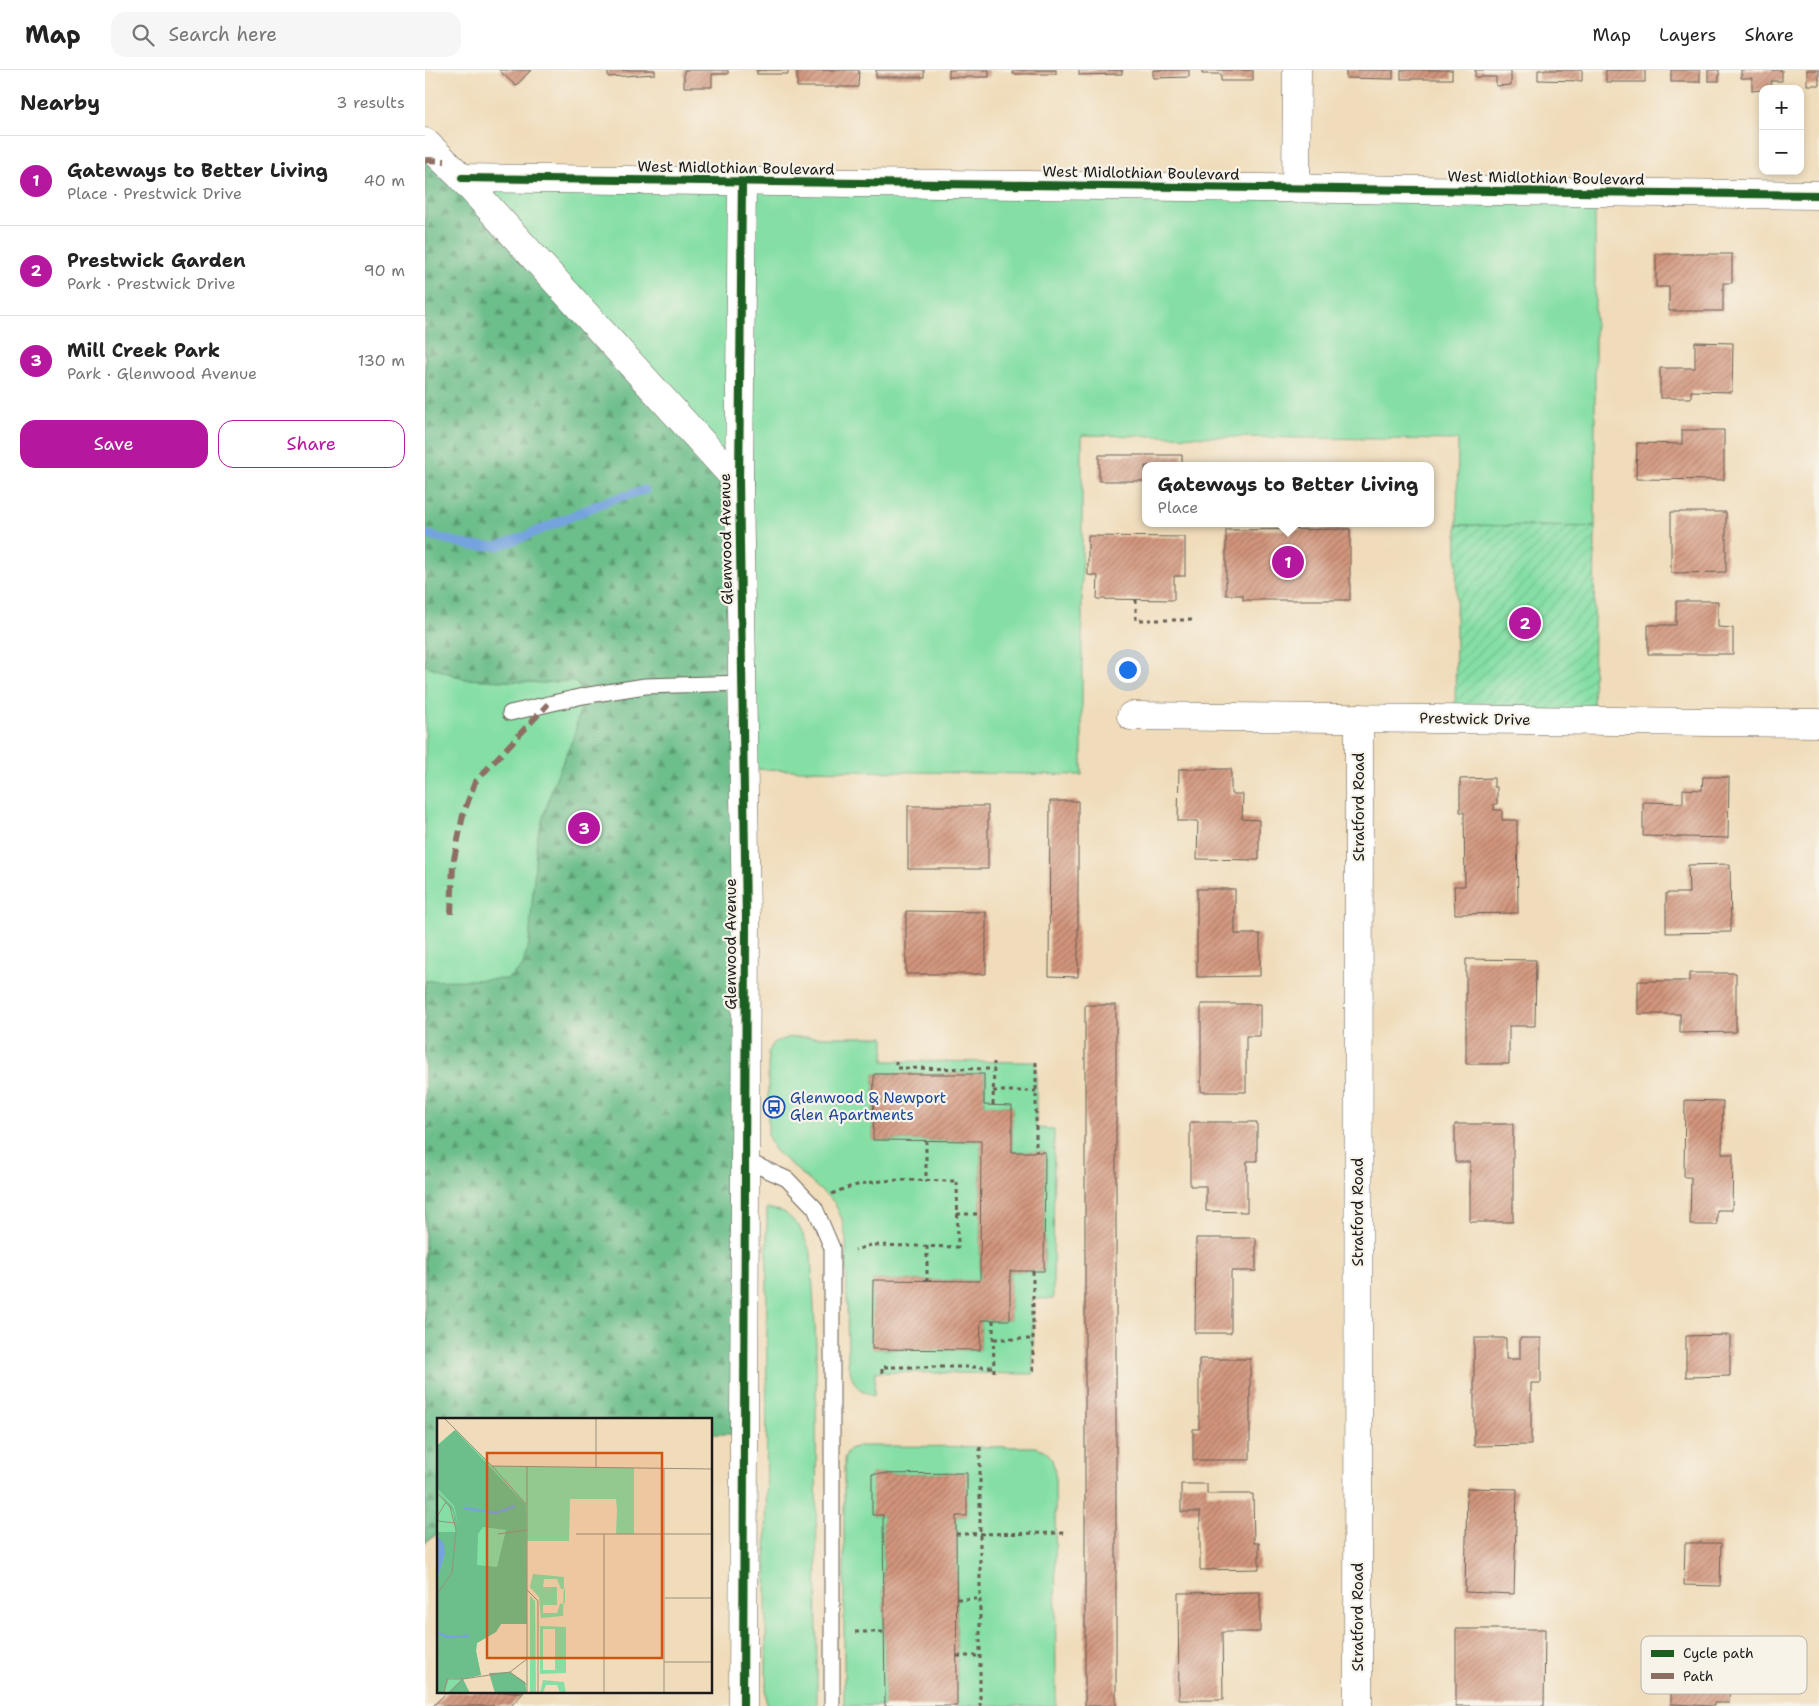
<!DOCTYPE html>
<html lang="en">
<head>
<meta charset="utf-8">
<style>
  :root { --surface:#fff; --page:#f6f6f6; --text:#222; --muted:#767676; --line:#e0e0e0; --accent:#b5179e }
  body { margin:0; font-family:"Shantell Sans",sans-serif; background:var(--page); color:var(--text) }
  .controls { position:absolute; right:15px; top:15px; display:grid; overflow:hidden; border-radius:10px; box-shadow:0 2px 8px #0003 }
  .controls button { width:45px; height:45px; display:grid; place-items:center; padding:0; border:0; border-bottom:1px solid var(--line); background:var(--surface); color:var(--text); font:25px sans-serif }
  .you { position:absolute; left:702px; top:599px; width:18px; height:18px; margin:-12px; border:4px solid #fff; border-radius:50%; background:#1a73e8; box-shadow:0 0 0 8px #1a73e833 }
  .badge { display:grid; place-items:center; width:32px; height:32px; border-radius:50%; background:var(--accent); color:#fff; font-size:16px; font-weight:700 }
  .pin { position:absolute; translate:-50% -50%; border:2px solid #fff; box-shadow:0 1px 5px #0006 }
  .popup { position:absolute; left:717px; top:392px; width:292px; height:65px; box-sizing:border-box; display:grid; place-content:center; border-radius:10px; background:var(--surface); filter:drop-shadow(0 1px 4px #0005); font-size:16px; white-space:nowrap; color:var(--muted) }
  .popup b { font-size:19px; color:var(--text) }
  .popup::after { content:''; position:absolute; left:50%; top:100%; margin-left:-10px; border:10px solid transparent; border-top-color:var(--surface) }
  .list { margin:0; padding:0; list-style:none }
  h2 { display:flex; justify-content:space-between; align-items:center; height:65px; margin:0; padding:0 20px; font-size:21px }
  h2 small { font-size:16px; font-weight:400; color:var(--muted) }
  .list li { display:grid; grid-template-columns:32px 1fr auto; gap:15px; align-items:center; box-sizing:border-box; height:90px; padding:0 20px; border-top:1px solid var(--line) }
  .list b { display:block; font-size:19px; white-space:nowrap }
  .list p { margin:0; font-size:16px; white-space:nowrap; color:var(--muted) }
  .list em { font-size:16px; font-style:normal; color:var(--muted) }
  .actions { display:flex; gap:10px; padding:15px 20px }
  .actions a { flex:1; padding:11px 0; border:1px solid var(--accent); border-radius:15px; text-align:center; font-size:18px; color:var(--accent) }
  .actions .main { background:var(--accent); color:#fff }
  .icon { flex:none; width:28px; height:28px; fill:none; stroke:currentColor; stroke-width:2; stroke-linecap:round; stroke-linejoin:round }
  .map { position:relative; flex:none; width:1394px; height:1636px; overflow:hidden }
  header { display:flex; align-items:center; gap:30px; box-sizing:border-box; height:70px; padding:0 25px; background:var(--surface); border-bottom:1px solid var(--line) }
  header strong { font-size:24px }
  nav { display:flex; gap:28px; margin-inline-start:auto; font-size:18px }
  .search { width:350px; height:45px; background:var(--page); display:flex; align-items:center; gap:12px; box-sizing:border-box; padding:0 18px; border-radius:15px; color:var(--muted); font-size:19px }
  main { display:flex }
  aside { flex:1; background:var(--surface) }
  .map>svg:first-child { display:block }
</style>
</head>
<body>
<header>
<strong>Map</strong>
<div class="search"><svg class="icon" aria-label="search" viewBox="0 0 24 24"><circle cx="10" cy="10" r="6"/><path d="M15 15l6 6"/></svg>Search here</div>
<nav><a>Map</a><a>Layers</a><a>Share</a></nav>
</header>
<main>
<aside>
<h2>Nearby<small>3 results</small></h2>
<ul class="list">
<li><span class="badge">1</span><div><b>Gateways to Better Living</b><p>Place · Prestwick Drive</p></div><em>40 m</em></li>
<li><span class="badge">2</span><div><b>Prestwick Garden</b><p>Park · Prestwick Drive</p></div><em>90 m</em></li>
<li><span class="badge">3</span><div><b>Mill Creek Park</b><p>Park · Glenwood Avenue</p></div><em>130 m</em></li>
</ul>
<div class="actions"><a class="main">Save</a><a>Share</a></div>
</aside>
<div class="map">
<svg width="1394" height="1636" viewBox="0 0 1394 1636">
  <defs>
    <pattern id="forest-firs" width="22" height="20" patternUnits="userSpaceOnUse" patternTransform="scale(1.25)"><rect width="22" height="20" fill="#6cbe8a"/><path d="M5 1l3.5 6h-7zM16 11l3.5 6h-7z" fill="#589a70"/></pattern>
    <pattern id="garden-furrows" width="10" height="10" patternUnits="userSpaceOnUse" patternTransform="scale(1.25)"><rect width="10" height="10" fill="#85dfa5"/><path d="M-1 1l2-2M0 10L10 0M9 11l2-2" fill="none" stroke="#72bf8d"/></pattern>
    <pattern id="building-hatch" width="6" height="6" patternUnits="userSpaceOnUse" patternTransform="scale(1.25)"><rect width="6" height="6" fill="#d2957c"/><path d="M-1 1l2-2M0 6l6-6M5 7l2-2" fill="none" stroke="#aa7965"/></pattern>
  </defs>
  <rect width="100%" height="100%" fill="#f7f3e8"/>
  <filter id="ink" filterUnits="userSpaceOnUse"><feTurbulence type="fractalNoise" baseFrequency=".02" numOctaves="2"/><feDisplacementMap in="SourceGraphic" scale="10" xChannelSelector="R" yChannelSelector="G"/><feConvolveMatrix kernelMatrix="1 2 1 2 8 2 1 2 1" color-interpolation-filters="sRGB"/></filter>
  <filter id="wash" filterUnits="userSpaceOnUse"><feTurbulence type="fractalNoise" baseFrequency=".0096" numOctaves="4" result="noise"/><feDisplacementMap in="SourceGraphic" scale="20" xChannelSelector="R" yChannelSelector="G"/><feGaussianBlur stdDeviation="1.12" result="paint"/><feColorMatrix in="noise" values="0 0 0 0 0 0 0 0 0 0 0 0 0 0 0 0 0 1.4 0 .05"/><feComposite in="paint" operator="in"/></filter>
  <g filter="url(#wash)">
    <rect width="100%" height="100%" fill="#f0dcba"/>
    <!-- green -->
    <g fill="#85dfa5" stroke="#507e60" fill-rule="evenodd">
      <path d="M0,72l37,36 1133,14v335l-138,-2 1,-85 -376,-5v340l-339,-6 -32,665v-14h-272v113l-14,9z"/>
      <path d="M366,967h93v24l152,1v66l18,1 -1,170h-20v75l-158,-2 -1,24c-19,-6 -20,-13 -26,-31l-2,-125 -4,-21 -8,-17 -60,-52 -6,-14v-83l6,-11zM449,1004h110v31l28,1v46h33l-1,119h-34v49h-29l-1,30 -107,-1v-69l107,1 1,-140 -108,-1z"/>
      <path d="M342,1138l17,4 15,14 12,27 5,92 1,361h-51z"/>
      <path d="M434,1376l177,1c14,4 17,12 19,26l1,233h-99l-1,-190h11l-1,-43 -94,1 1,41h10l2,191h-41v-246l5,-11z"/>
    </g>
    <!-- forest -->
    <path fill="url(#forest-firs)" stroke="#446d53" d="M0,72l314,341 5,951h-33v-14h-272v113l-14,9v-561l82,-2 15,-12 7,-23 8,-106 16,-53 21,-49 9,-40 -5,-12 -7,-3 -28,2 -78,-4 -40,-14z"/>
    <!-- garden -->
    <path fill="url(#garden-furrows)" stroke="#507e60" d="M1032,455l138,2 -2,193 -138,-1z"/>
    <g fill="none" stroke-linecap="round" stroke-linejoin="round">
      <!-- stream -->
      <path stroke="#75a3de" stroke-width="9" d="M0,464l47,12h26l28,-10 81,-35 38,-11"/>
    </g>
    <g id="blocks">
      <!-- building -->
      <g fill="url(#building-hatch)">
        <path d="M74,0h32l-15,16z"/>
        <path d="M183,0h47v4l-47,3z"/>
        <path d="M259,0h44v4h-16v13h-28z"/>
        <rect x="332" y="0" width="31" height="4"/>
        <path d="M372,0h62l-1,17h-61z"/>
        <rect x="451" y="0" width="48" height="7"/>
        <rect x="524" y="0" width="40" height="7"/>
        <rect x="588" y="0" width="43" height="4"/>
        <path d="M654,0h43v4l-43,1z"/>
        <path d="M728,0h36v7l-36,1z"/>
        <path d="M777,0h51v11h-32v-7h-19z"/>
        <path d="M921,0h47v9l-47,-1z"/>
        <rect x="976" y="0" width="51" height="9"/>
        <path d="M1050,0h36v15l-15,1v-9h-21z"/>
        <path d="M1113,0h44v11l-44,-1z"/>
        <rect x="1181" y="0" width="39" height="12"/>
        <rect x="1246" y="0" width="29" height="12"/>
        <rect x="1283" y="0" width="11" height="11"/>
        <path d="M1316,0h41v11h-11v8l-19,2v-13h-11z"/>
        <rect x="1382" y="0" width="12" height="15"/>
        <path d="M1231,184h76v29h-9v28h-54v-24h-13z"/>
        <path d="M1270,272l38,1 -1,49 -41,-1v7h-31v-30h35z"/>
        <path d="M1257,360h42v50l-88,-1 1,-36 45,1z"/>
        <path d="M674,385h83v11h-37v15h-46z"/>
        <path d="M1246,442h55v60l-55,1z"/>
        <path d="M925,459v71h-107v-5h-17v-65z"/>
        <path d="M663,466l97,1v39h-11v24l-77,-1 1,-23 -10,-1z"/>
        <path d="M1251,531h42v26l15,1v26h-85v-29h28z"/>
        <path d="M754,699h52v25h12l-1,25 17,1v40l-62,-1 1,-38h-20z"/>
        <path d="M1278,707h26l-1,61 -85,-2v-34l40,1v-14l19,1z"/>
        <path d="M1069,708v9h3v17h-3v6h8v10h15l1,93 -63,1 -1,-28h11l-1,-74h-4v-33z"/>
        <path d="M625,731h28v176l-29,-1z"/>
        <rect x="483" y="736" width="80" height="63"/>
        <path d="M1305,794l1,68 -65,1v-40h23l-1,-28z"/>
        <path d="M772,819h38v45h25v42l-63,1z"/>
        <path d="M481,841l80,1v62h-80z"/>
        <path d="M1041,889l70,1 -1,66h-26v38h-43z"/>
        <path d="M1264,903h47v59l-56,1v-19h-42v-33h51z"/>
        <path d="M776,934h59v32h-14v56h-45z"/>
        <rect x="660" y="935" width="31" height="701"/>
        <path d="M449,1004h110v31l28,1v46h33l-1,119h-34v49h-29l-1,30 -108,-1 1,-69 107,1 1,-140 -108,-1z"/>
        <path d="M1260,1030l38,1 -1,53h11l-1,56h-15v15h-27l1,-48h-7z"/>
        <path d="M765,1052h67v39h-10v51l-41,-1v-25h-16z"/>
        <path d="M1030,1054h58v98h-43v-60h-15z"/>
        <path d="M771,1168h60v33h-25v62h-36z"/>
        <path d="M1305,1265v41l-44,1v-41z"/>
        <path d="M1049,1268h32v21h14v-21h21v45h-10v62l-57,1z"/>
        <path d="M774,1289h51v101h-57v-31h6z"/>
        <path d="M542,1403v43h-11l1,190h-72l-2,-191h-11v-41z"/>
        <path d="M756,1414h26v10h46l1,49h5v26l-59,1v-58h-19z"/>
        <path d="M1042,1418l50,1 -3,105 -49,-2z"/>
        <path d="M1260,1473h36l-1,43 -36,-1z"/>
        <path d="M835,1522v40h-38l1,68h-44l-1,-107z"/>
        <path d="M1031,1559h89l-1,77h-88z"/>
        <path d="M1256,1573h32v24h17l-1,36h-15v3l-43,-2v-20h9z"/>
        <path d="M22,1622h77l-13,14h-78z"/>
      </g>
    </g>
  </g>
  <g filter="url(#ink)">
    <use href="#blocks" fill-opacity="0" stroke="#665f53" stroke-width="1"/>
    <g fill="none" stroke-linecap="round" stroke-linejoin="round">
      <!-- lane casing -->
      <g stroke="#665f53" stroke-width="17">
        <g id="lane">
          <path d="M85,643l73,-17 62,-10 97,-3"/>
          <path d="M320,1090l42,19 28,29 17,40v458"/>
        </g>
      </g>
      <!-- street casing -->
      <g stroke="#665f53" stroke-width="29">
        <g id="street">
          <path d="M871,119l1,-119"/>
          <path d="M706,646l688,7"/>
          <path d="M933,1636l1,-988"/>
        </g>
      </g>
      <!-- secondary casing -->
      <g stroke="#665f53" stroke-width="29">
        <g id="secondary">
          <path d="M0,72l37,36 277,305"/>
          <path d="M37,108l1357,17"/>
          <path d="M317,112l-3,301 7,435 -3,788"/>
        </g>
      </g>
      <!-- path -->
      <g stroke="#665f53" stroke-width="3" stroke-dasharray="4 4" stroke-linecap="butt">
        <path d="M711,530v20h58"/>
        <path d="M471,991v7l98,1"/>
        <path d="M611,992v90"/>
        <path d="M568,1021h43"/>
        <path d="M568,1035l1,-43"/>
        <path d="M501,1070v41"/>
        <path d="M407,1124c38,-19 84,-13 125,-13l1,66 -87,-2 -16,5"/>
        <path d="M532,1144h23"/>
        <path d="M502,1176v35"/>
        <path d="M608,1201v103"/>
        <path d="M568,1250l1,54"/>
        <path d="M569,1269h39"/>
        <path d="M457,1303v-6h112"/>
        <path d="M555,1377v259"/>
        <path d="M531,1464l112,-1"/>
        <path d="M532,1529h23"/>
        <path d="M430,1562h29"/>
        <path d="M532,1586h23"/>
      </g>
      <!-- lane -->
      <use href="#lane" stroke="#fff" stroke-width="15"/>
      <!-- street -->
      <use href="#street" stroke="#fff" stroke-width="28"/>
      <!-- secondary -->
      <use href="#secondary" stroke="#fff" stroke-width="28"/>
      <!-- quiet -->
      <g stroke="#8d6e63" stroke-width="6" stroke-dasharray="12 6" stroke-linecap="butt">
        <path d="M0,90l20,1"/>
        <path d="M26,844l2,-50 10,-49 12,-33 73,-78"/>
      </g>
      <!-- cycleway casing -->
      <g stroke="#f7f3e8" stroke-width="11">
        <g id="cycleway">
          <path d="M37,108l1357,17"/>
          <path d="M317,112l-3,301 7,435 -3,788"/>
        </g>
      </g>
      <!-- cycleway -->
      <use href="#cycleway" stroke="#1b5e20" stroke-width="8"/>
    </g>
  </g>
  <!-- icons -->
  <defs>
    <g id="bus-ring" transform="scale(1.125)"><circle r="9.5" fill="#f7f3e8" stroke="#1a4fb4" stroke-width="1.5"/><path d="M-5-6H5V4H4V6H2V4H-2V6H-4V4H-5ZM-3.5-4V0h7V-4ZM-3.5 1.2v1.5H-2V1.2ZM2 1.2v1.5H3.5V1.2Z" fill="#1a4fb4"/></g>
  </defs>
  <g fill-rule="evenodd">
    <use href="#bus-ring" x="349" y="1037"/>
  </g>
  <g text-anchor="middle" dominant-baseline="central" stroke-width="4.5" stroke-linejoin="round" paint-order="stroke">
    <!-- street labels -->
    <g font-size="15" fill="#1c1c1c" stroke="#f7f3e8">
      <text transform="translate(311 98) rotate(1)">West Midlothian Boulevard</text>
      <text transform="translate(716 103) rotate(1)">West Midlothian Boulevard</text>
      <text transform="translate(1121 108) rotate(1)">West Midlothian Boulevard</text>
      <text transform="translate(301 469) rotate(-91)">Glenwood Avenue</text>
      <text transform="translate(1050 649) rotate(1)">Prestwick Drive</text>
      <text transform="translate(934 737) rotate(-90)">Stratford Road</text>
      <text transform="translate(306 874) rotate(-90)">Glenwood Avenue</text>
      <text transform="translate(933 1142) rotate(-90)">Stratford Road</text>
      <text transform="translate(933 1547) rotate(-90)">Stratford Road</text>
    </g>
    <!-- transit labels -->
    <g font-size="15" fill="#164399" stroke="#f7f3e8" text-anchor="start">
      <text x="365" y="1028">Glenwood &amp; Newport<tspan x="365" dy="17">Glen Apartments</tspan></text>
    </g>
  </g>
  <!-- overview -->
  <g transform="translate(12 1348)">
    <rect width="275" height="275" fill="#f0dcba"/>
    <path d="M18,12l37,36 142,2v42h-17l-1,-11h-46l-1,42h-42v83h-26l-5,8 -19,11 -1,8 5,24 -18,4 -15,14h-11v-248zM96,156l31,3 -1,39 -22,2 -2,-21 -9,-10zM107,161h13l4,10h4v14l-5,1 -3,9h-14v-8h14v-18h-14zM93,178l5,5 1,92h-6zM103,208l26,1v46l-26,1zM106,211h12v41h-12zM106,262l21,2 2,11h-6l-3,-8h-11l-3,8h-3z" fill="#85dfa5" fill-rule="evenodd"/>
    <path d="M18,12l71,75 1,119h-26l-5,8 -19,11 -1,8 5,24 -18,4 7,14h-22l14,-14 -13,-1 -5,15h-7v-113l8,-26 -8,-22h19l-3,-20 -16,-22 16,17 6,20 -5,-21 -17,-18v-42zM46,109l23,3 -9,37 -20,-2 1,-31zM73,254l15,10 2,11h-32l-6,-20z" fill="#6cbe8a" fill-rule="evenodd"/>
    <path d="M180,92h17v24h-18z" fill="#85dfa5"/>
    <path d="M0,117l7,9 1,10 -8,26z" fill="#75a3de"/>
    <path fill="none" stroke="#75a3de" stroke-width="2.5" d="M27,90l32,5 19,-7M0,214l10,5 22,-1"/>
    <path fill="none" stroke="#9b8f7b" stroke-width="1" d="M7,0l48,48 220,3M159,0v50M55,48l34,38M90,49v226M0,75l13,14 6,23 -4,43 -15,21M9,84l-8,13v6l17,2M61,116l29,-4M139,116h136M90,172l11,11v92M228,180h47M227,244h48M73,254l17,13M7,275l3,-14h16M11,275l15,-14 47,-7 17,-13M167,275v-159M227,275v-224"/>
    <path fill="#d4530e" fill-opacity="0.15" stroke="#d4530e" stroke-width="2.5" d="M50,35h175v205h-175z"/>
    <rect width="275" height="275" fill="none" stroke="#1c1c1c" stroke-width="2.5"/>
  </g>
  <!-- legend -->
  <rect x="1216" y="1566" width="166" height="58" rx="8" fill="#f7f3e8" stroke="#b5b2ab" stroke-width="1"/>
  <rect x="1226" y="1580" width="23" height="7" fill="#1b5e20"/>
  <rect x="1226" y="1603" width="23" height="6" fill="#8d6e63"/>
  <g font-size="14" fill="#1c1c1c">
    <text x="1258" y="1588">Cycle path</text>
    <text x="1258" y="1611">Path</text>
  </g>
</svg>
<div class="controls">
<button>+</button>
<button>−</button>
</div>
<div class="you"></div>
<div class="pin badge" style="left:863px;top:492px">1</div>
<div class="popup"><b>Gateways to Better Living</b>Place</div>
<div class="pin badge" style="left:1100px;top:553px">2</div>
<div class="pin badge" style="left:159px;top:758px">3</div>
</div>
</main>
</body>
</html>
